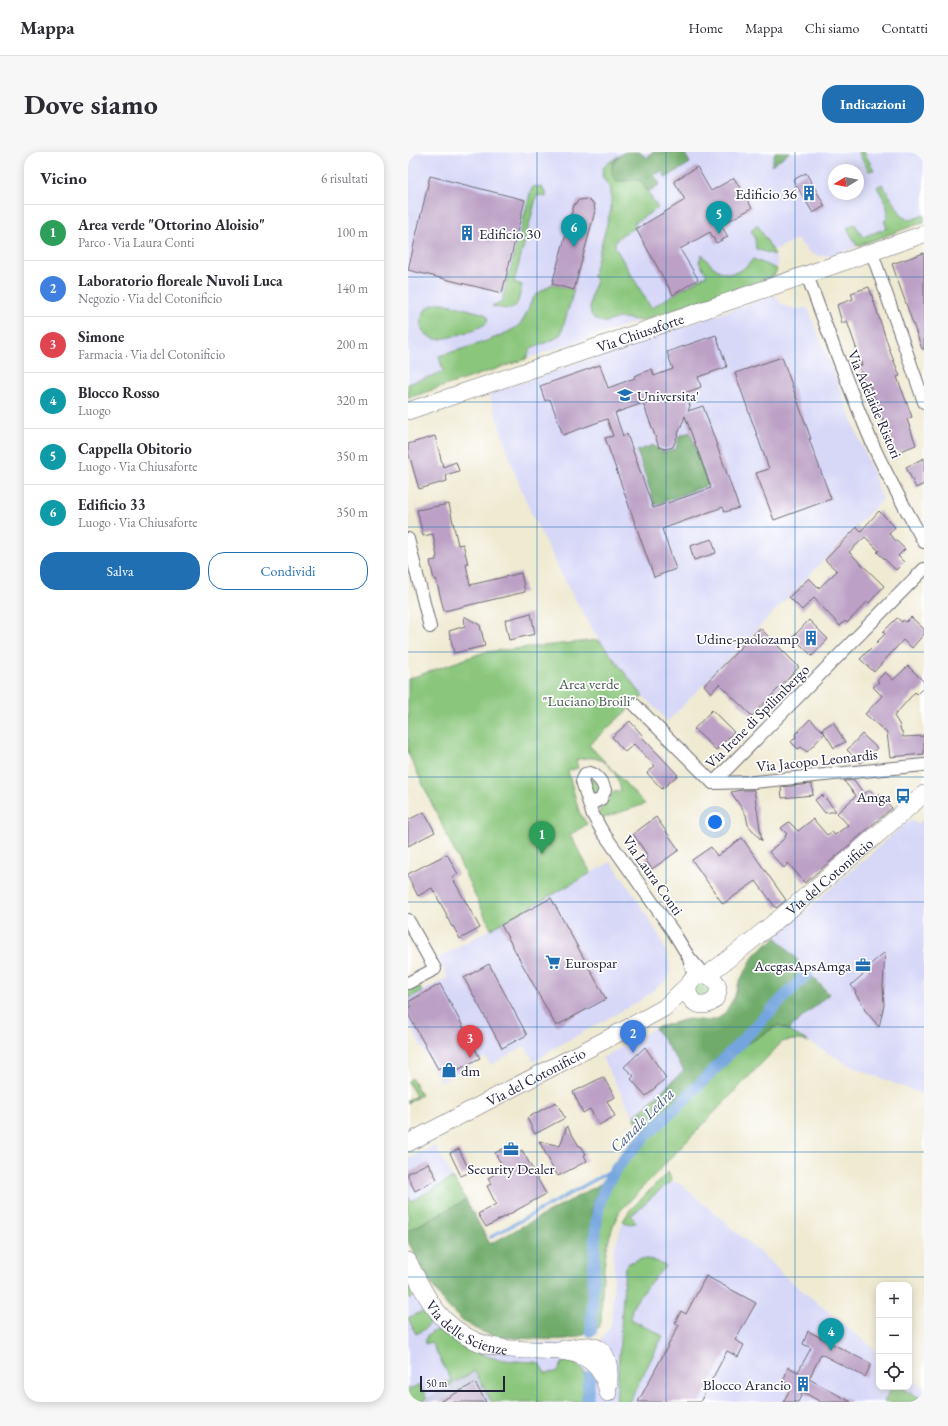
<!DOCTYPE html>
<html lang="it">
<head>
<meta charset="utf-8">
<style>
  :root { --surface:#fff; --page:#f7f7f7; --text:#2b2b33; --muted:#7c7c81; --line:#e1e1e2; --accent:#1f6fb2 }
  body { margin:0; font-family:"EB Garamond",serif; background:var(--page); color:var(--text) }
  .controls { position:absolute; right:12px; bottom:12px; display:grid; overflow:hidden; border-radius:8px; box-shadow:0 2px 10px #0003 }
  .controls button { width:36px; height:36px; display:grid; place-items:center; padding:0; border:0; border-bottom:1px solid var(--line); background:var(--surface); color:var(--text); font:20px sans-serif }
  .compass { position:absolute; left:420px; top:12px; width:36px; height:36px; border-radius:50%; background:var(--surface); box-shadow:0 2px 10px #0003; rotate:260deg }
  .scale { position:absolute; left:12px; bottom:10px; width:85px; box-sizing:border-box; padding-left:4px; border:2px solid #22223b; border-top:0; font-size:11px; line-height:14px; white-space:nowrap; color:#22223b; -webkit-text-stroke:3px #fff; paint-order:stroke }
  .you { position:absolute; left:307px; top:670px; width:14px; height:14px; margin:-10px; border:3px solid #fff; border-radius:50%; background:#1a73e8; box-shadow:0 0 0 6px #1a73e833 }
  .badge { display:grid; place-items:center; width:26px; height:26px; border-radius:50%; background:var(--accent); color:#fff; font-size:13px; font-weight:700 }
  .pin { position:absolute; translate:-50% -33px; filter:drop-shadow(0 1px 2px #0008) }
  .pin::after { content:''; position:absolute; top:21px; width:14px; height:12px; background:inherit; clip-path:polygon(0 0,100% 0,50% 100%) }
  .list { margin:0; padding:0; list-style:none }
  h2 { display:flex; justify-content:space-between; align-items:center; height:52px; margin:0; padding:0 16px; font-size:17px }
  h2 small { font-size:13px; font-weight:400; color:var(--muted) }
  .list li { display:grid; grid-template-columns:26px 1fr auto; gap:12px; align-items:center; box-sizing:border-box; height:56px; padding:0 16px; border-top:1px solid var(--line) }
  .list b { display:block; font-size:15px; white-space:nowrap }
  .list p { margin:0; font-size:13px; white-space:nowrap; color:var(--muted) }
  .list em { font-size:13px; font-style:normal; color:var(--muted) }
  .actions { display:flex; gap:8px; padding:12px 16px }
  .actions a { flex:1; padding:9px 0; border:1px solid var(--accent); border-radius:16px; text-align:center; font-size:14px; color:var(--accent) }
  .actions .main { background:var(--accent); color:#fff }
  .icon { flex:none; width:22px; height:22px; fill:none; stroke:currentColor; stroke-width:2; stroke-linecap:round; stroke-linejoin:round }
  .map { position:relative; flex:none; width:516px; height:1250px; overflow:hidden; border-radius:16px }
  header { display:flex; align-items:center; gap:24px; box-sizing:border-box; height:56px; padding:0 20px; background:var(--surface); border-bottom:1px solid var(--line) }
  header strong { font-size:19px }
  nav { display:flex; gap:22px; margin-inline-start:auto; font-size:14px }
  .intro { display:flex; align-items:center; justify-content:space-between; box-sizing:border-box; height:96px; padding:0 24px }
  h1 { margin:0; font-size:28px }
  .button { padding:10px 18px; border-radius:16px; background:var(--accent); color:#fff; font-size:14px; font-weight:700 }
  main { display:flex; gap:24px; padding:0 24px }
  aside { flex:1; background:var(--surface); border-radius:16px; box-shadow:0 2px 10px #0003 }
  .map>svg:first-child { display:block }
</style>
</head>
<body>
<header>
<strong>Mappa</strong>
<nav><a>Home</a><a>Mappa</a><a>Chi siamo</a><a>Contatti</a></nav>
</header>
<div class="intro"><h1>Dove siamo</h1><a class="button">Indicazioni</a></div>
<main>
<aside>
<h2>Vicino<small>6 risultati</small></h2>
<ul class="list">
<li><span class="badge" style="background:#2e9e5b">1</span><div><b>Area verde &quot;Ottorino Aloisio&quot;</b><p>Parco · Via Laura Conti</p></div><em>100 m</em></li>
<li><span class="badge" style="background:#3f7fe0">2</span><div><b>Laboratorio floreale Nuvoli Luca</b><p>Negozio · Via del Cotonificio</p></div><em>140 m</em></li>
<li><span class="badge" style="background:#e0444e">3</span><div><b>Simone</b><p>Farmacia · Via del Cotonificio</p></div><em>200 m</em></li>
<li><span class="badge" style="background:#0f9aa8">4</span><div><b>Blocco Rosso</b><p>Luogo</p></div><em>320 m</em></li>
<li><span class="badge" style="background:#0f9aa8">5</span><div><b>Cappella Obitorio</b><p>Luogo · Via Chiusaforte</p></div><em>350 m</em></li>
<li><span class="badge" style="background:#0f9aa8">6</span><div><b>Edificio 33</b><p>Luogo · Via Chiusaforte</p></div><em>350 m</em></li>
</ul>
<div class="actions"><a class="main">Salva</a><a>Condividi</a></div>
</aside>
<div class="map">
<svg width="516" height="1250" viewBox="0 0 516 1250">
  <rect width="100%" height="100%" fill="#fff"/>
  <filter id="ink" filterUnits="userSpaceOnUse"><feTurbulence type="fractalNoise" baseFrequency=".025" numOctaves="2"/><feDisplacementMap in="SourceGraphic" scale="8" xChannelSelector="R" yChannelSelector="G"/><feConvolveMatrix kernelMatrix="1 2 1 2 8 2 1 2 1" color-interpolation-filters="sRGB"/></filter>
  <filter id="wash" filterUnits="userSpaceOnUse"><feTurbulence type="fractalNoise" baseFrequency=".012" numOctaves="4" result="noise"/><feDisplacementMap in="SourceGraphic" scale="16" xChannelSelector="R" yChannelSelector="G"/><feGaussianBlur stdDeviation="0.9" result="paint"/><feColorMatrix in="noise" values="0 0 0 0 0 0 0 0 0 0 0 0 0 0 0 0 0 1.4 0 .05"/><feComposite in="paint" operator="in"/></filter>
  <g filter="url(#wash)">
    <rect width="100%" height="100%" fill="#efead2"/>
    <!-- built -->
    <g fill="#d7d7f8" fill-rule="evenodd">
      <path d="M0,0h516v70l-93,34h-11l-10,-3 -13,-14 -24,12 5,13 -3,10 -4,3 -363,121zM426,18h24v24h-24z"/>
      <path d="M367,143l5,7 4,4 12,3 12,-1 75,191 -215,222 -25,-25 -30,-38 -14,-18 -30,-51 -38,-76 -17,-42 -25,-77z"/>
      <path d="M516,666v277l-61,-24 -19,-9 -56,-32 41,-37 -53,-56 132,-116 4,-2 5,5z"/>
      <path d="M203,710l26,37 22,37 10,24 1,11 -2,8 -30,23 -84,46 -20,14 -9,-16 -34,19 -6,-8 -44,25 -33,-60v-23l40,-22 -10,-19z"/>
      <path d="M247,876l29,42 -50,47 -32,-59z"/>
      <path d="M27,993l18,33 -42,23 -3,-5v-36z"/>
      <path d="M264,1029l10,4 91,79 10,11 96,78v34h30v-11l15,12v14h-516v-141l21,40 51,42h117l5,-4 9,-14 3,-51 -1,-19 2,-9 8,-25 31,-26z"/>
    </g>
    <!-- industrial -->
    <path fill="#bfc2dd" d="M67,1219l17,31h-72z"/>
    <!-- green -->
    <g fill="#8ac67b" stroke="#56745b">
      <path d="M450,0h6l10,18 -5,1z"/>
      <path d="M210,4l-6,8 6,17 22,-1 18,28 -24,15 2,4c-8,5 -22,9 -21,20l36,61 56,-33 -8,-13 3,-8c15,22 34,27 51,5l24,10 -2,5 -4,3 -131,44c-6,-1 -13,-3 -19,-3 -6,0 -12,5 -18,4 -21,-2 -11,-29 -7,-42l-3,-4 18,-67v-20l-8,-11 -1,-4 1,-6 4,-4z"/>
      <path d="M474,32l21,33 8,3 13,-5v7l-67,24 -10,-18 8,-4 8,13 24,-9 -3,-7 2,-1c5,-12 -3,-22 -9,-33z"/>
      <path d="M126,34l8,1 4,7v3l-9,-2 -23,87 8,3c-6,23 -3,28 -30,21l10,-5 29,-111z"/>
      <path d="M349,72l16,27 2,4 -19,-6 -1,-11 -4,-8z"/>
      <path d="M144,132l22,6 -13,44 -8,6 -22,8 -5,11 -118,39v-14l35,-12 -4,-16c19,-6 68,-19 81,-32 7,-7 8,-19 14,-27 5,-5 12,-9 18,-13z"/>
      <path d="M30,151h6l41,11 3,5c-1,3 0,3 -3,5 -5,5 -43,17 -50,15 -5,-1 -9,-5 -13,-9 -3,-13 2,-24 16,-27z"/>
      <path d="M191,488l44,56 -54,49 56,59 -45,15c-5,-13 11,-16 13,-27l8,-1c-5,-24 -19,-39 -45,-31l2,8 -10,3 11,41 8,12 -17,11 21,38 -100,56 -83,-176v-74l77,-27z"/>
      <path d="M182,625l10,12v5l-7,3 -6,-19z"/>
      <path d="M286,825l20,2c14,20 -15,37 -26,15z"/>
      <path d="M8,829l6,10 -14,8v-14z"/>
      <path d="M370,873l31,17c-10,-2 -17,-3 -27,0l-162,169c-18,31 -18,77 -19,112l-3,5 -4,3 7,-119 3,-13 5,-12 7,-12 17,-22 36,-34 70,-70z"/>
      <path d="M4,926l9,17 -13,8v-3l8,-4 -8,-14v-1z"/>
      <path d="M260,1020l4,9 -18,14 -23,21 6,6c-6,3 -9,2 -14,-1l7,-11z"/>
      <path d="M45,1026l13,22 -58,31v-35l3,5z"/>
      <path d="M231,1107c10,-1 18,2 27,7 -11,11 -28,29 -34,43 -1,3 0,7 -1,10l32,17 -34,66h-13l9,-135 4,-4z"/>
      <path d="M0,1130l5,10v5l-3,3 -2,-4z"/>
      <path d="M13,1160l7,4c4,10 -4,14 -12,18l-8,-16z"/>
      <path d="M34,1175c28,30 54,34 94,35l4,2 5,9 12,-1 6,-10c9,-2 15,2 21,10l-2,30h-90l-17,-31 -29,16 -2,-3 7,-4 -20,-38 -6,2c-2,-9 10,-13 17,-17z"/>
      <path d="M11,1233l8,13 -7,4h-12v-15l2,3z"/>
      <path d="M484,1235h8l24,13v2h-40z"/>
    </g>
    <!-- forest -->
    <g fill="#6fab6b" stroke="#486653">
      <path d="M217,0h14l8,6 5,-6h32l6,11 -24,15 -4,-7 -8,4 6,9 -12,8 -8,-12 -23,1c-11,-10 -4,-22 8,-29z"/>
      <path d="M367,0h15l-19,14z"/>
      <path d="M282,280l18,53 -53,20 -18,-54 16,-6 10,8 13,-4 3,-13z"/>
      <path d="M368,785l53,57 -41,36 -10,-5 -39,24 -92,91 -13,-23 50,-47 -29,-42 25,-7 9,-2 19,2 11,-3 7,-7 8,-13 5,-16 16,-28z"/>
      <path d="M194,1031l-7,15 -3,11 -5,123c-15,10 -34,7 -51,7 -16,-1 -33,0 -48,-5 -43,-14 -60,-57 -80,-92v-11l58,-31 24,44z"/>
    </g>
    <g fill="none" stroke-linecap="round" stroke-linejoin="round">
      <!-- stream -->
      <path stroke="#74a5de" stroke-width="3.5" d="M83,1085l125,-69"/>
      <!-- canal -->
      <g stroke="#74a5de" stroke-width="12">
        <path d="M183,1179c1,-30 3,-59 4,-88 1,-15 1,-31 6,-45 15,-43 55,-69 85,-100 41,-41 80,-83 121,-124"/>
        <path d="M179,1250l2,-25"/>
      </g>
    </g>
    <g id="blocks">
      <!-- building -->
      <g fill="#bca0c5" fill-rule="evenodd">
        <path d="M289,15l14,24 23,-13 18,30 -31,17 7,12 -12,6 -6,-11 -30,17 18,30 -25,16 -37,-66 49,-29 -11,-19z"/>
        <path d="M398,21l19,33 -12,7 -20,-33z"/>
        <path d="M22,24l95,24 -23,93 -94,-23z"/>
        <path d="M179,47l7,5 1,7 -21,79 -22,-6 22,-79 5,-5z"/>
        <path d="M516,101v96h-2l-30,-85z"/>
        <path d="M461,135l22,67 9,22 -3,1 15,40 -5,2 9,26 -21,8 -25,-67 -4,1 -7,-21 3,-1 -15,-44 -5,2 -5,-18 16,-6 -2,-6z"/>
        <path d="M308,183l11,32 -29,10 3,10 -16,6 5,13 -2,5 15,-5 36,102 -14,4 -2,-5 -61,22 14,40 -22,8 -49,-139 8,-2 -6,-17 -44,16 -13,-36 -5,2 -5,-15 60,-21 8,23 27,-10 -1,-2 18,-7 2,7 19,-7 -6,-17zM235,251l16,44 7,2 7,-2 12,-31 26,72 -58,20 -26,-74 -4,2 -8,-23z"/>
        <path d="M374,205l29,82h-2l22,60 -57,21 -18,-47 13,-4 -34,-96z"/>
        <path d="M27,284l8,31 13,-5 3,9 -13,4 1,6 -28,8 -11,-38v-7z"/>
        <path d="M516,306v26l-8,4 -10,-21z"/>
        <path d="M41,352l9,41 5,-1 5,20h-2l4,21 51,-12 4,19 -81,19 -8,-32 -2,1 -4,-19 6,-1v-3h1l-4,-23 -10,2 -6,-26z"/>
        <path d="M471,359l16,16 -6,7 16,15 -7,7 6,6 -8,8 -19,-18 2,-1 -14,-14 -16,15 35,34 -15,17 -2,-1 -20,21 -2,-2 -5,5 -26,-28 -12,12 -13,-13 20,-19 10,10 18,-17 -12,-11 32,-33 4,4z"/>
        <path d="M304,387l4,14 -22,7 -4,-14z"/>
        <path d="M123,461l4,21 -26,6 -4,-20z"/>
        <path d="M56,464l16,9 5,21 -31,7 -5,-22 16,-5z"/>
        <path d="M503,465l13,12v5l-12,14 -9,-8 -29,32 -14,-13 25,-25 -2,-2 14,-14 5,4 1,-2 3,2z"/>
        <path d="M401,468l19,19 -16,17 -19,-19z"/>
        <path d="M352,476l39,39 -47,49 -33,-32 -8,9 -7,-8z"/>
        <path d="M500,514l16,16v5l-7,7 -2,-2 -21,24 5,8 2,7h1l1,6 21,-1v18l-34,3 -3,-24 -22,-19 17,-18 -9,-9 6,-5 -2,-2 8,-8 8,8z"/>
        <path d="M304,558l22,22 -18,18 -22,-21z"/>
        <path d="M402,567l15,14 -18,19 -6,-5 -3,2 -7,-7 5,-5 -1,-2z"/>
        <path d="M222,569l13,15 -1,1 36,38 -16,14 -15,-16 8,-7 -21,-22 -9,8 -13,-15z"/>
        <path d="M425,570l12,20 -11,6 -12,-19z"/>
        <path d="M454,582l15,14 -16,15 -14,-13z"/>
        <path d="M446,628l10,14 6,-4 5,6 4,-2 13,14 -87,75 -17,-20 -4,5 -15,-16 17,-15 -1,-1 2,-2 -6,-6 8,-6 9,9 15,-12 14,16 5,-3 3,3 13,-10 -11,-12 19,-17 -12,-15z"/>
        <path d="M404,632l1,11 -31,3 -1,-11z"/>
        <path d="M334,638h12l8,51 -14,-16 -2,-10 -15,-23z"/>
        <path d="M414,643l3,3 11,13 -11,2 -10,-13z"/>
        <path d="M16,660l11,20 -27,14v-26z"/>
        <path d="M248,665l23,33 -27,19 -7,-10 3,-3 -15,-22z"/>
        <path d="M334,686l44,62 -10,8 -20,-27 -33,23 -31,-44 19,-13 6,9z"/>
        <path d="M39,702l11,20 -6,3 28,51 -20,11 -7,-13 -1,1 -6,-12h1l-15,-27 -14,8 -10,-19v-3z"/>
        <path d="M143,746l55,101 -50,27 -55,-101z"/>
        <path d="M477,800l-2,35 1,18 -5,22 -15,-18 1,-1 -10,-15 1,-1 -5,-7 18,-16 -1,-1 5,-6z"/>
        <path d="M81,812l38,71 -25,13 -38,-70z"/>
        <path d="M32,832l40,74 -32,17 -3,-5 -2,1 -2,-4 -3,2 -30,-55v-6l3,-2 -3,-4z"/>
        <path d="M237,895l21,31 -20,18 -15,-17 3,-3 -10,-9z"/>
        <path d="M195,925l12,20 -8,4 8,15 -16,9 -9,-16 -7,4 -10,-21z"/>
        <path d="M148,950l9,16 -30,16 -8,-16z"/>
        <path d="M159,974l12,20h2l5,8 -2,1 3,6 -29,15 -9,-14h1l-11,-21 21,5z"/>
        <path d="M104,992l5,9 5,-3 24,44 -60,33 -8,-13 18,-10 -9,-18 4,-2 -3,-6 16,-9 -9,-16z"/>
        <path d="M51,997l11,23 -9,4 -11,-23z"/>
        <path d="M20,1011l9,16 -22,12 -7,-14v-4z"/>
        <path d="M298,1124l50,27 -21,37 9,5 -6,12 -11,-6 -27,51h-62l41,-77 -4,-2 6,-12 5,3z"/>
        <path d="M400,1179l63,33 -6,13 -44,-23 -12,25 42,23h-30l-18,-10 -5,10h-15l9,-16 -9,-4 5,-15 10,5 13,-24 -8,-4z"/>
        <path d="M67,1231l11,19h-47z"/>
      </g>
    </g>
  </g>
  <g filter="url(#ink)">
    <use href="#blocks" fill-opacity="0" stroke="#6a6870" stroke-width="1"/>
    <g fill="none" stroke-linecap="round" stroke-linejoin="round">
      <!-- street casing -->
      <g stroke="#6a6870" stroke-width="14">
        <g id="street">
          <path d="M464,101l52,149"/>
          <path d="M399,123c21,57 42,114 66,170 15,33 33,65 51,97"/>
          <path d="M0,387l22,88"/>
          <path d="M226,552l79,79"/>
          <path d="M182,621c7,2 13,10 15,17l-4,9 -6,3 -7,-2 -6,-19 3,-7z"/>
          <path d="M305,631l211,-214"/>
          <path d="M305,631l41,-1 170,-17"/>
          <path d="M180,648l4,13 10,18 72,102 14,23 16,19"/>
          <path d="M0,768l27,49 -27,14"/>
          <path d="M281,807l5,18"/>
        </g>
      </g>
      <!-- secondary casing -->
      <g stroke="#6a6870" stroke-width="18">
        <g id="secondary">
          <path id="s1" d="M0,259l122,-41 394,-136"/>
          <path id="s2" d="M299,823c76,-56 146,-120 217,-181"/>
          <circle cx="295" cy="838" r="15"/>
          <path id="s3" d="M0,991l95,-50 110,-57 51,-28 24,-23"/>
          <path id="s4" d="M0,1109c13,25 25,53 49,69 13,10 29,16 45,18 42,7 96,-11 106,45"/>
          <path d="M156,1197c9,-1 18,-4 26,-3 19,2 20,23 19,38"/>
        </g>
      </g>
      <!-- street -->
      <use href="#street" stroke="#fff" stroke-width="12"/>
      <!-- secondary -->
      <use href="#secondary" stroke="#fff" stroke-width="17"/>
    </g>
  </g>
  <!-- grid -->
  <path fill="none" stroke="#1f6fb2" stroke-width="1" stroke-opacity="0.55" d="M129,0v1250M258,0v1250M387,0v1250M0,125h516M0,250h516M0,375h516M0,500h516M0,625h516M0,750h516M0,875h516M0,1000h516M0,1125h516"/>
  <!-- icons -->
  <defs>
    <g id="building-bare" transform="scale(1.2)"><path d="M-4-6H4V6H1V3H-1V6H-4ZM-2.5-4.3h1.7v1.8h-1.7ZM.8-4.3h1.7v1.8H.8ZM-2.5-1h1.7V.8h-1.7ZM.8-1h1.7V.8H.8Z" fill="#1f6fb2" stroke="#fff" stroke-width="2.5" paint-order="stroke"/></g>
    <g id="school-bare" transform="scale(1.2)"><path d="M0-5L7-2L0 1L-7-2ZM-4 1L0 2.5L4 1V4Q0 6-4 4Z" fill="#1f6fb2" stroke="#fff" stroke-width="2.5" paint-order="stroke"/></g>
    <g id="bus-bare" transform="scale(1.2)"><path d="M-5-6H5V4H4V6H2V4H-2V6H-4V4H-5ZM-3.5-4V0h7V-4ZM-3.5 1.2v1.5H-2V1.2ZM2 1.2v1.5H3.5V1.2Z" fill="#1f6fb2" stroke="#fff" stroke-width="2.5" paint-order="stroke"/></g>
    <g id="supermarket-bare" transform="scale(1.2)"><path d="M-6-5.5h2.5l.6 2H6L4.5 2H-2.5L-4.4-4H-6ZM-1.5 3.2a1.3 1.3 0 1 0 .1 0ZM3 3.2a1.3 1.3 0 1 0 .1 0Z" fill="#1f6fb2" stroke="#fff" stroke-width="2.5" paint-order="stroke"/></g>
    <g id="office-bare" transform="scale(1.2)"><path d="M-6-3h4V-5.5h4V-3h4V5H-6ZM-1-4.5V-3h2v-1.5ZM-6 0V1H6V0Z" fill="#1f6fb2" stroke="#fff" stroke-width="2.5" paint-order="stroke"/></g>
    <g id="shop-bare" transform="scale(1.2)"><path d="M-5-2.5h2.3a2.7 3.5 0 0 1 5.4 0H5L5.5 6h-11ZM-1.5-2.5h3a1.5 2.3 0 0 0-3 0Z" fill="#1f6fb2" stroke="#fff" stroke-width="2.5" paint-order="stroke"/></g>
  </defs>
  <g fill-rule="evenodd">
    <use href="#building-bare" x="401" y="41"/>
    <use href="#building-bare" x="59" y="81"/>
    <use href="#school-bare" x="217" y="243"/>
    <use href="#building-bare" x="403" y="486"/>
    <use href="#bus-bare" x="495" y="644"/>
    <use href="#supermarket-bare" x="145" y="810"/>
    <use href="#office-bare" x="455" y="813"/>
    <use href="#shop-bare" x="41" y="918"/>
    <use href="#office-bare" x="103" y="997"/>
    <use href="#building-bare" x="395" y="1232"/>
  </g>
  <g text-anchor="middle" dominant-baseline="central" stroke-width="3.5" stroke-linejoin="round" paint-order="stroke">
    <!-- poi labels -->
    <g font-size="15" fill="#22223b" stroke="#fff" text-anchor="end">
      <text x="389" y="41">Edificio 36</text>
      <text x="71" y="81" text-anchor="start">Edificio 30</text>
      <text x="229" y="243" text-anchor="start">Universita'</text>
      <text x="391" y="486">Udine-paolozamp</text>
      <text x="483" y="644">Amga</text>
      <text x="157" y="810" text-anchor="start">Eurospar</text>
      <text x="443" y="813">AcegasApsAmga</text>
      <text x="53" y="918" text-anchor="start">dm</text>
      <text x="103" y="1016" text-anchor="middle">Security Dealer</text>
      <text x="383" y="1232">Blocco Arancio</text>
    </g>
    <!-- street labels -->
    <g font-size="15" fill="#22223b" stroke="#fff">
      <text stroke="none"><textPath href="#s1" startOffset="245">Via Chiusaforte</textPath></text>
      <text transform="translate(467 252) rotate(67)">Via Adelaide Ristori</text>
      <text transform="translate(349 564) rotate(-45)">Via Irene di Spilimbergo</text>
      <text transform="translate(409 608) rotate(-6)">Via Jacopo Leonardis</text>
      <text transform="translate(245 723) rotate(55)">Via Laura Conti</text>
      <text stroke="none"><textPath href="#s2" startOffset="157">Via del Cotonificio</textPath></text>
      <text stroke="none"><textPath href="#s3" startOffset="144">Via del Cotonificio</textPath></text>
      <text stroke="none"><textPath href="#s4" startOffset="93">Via delle Scienze</textPath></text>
    </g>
    <!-- park labels -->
    <g font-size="15" fill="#465b51" stroke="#fff">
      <text x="181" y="531">Area verde<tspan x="181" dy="17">"Luciano Broili"</tspan></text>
    </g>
    <!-- water labels -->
    <g font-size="16" font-style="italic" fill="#475d84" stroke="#fff">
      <text transform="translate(234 968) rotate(-45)">Canale Ledra</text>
    </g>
  </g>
</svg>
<div class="controls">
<button>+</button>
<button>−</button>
<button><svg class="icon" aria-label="locate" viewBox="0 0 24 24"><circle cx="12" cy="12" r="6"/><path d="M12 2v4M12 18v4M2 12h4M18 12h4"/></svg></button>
</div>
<svg class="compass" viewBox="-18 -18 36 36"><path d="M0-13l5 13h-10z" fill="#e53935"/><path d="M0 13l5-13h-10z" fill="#7c7c81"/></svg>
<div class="scale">50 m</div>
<div class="you"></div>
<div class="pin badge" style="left:134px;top:702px;background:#2e9e5b">1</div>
<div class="pin badge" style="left:225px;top:901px;background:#3f7fe0">2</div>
<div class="pin badge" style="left:62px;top:906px;background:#e0444e">3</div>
<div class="pin badge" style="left:423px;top:1199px;background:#0f9aa8">4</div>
<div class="pin badge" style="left:311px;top:82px;background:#0f9aa8">5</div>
<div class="pin badge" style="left:166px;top:95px;background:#0f9aa8">6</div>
</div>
</main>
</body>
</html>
